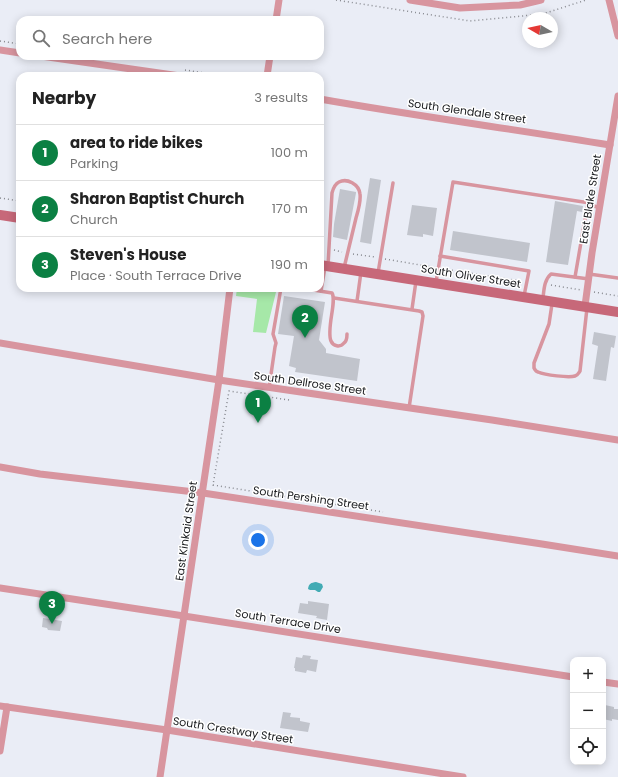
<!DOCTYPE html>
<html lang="en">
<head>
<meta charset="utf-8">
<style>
  :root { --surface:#fff; --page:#f2f2f2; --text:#222; --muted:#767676; --line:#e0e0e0; --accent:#0b8043 }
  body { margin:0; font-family:Poppins,sans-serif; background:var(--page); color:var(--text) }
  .controls { position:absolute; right:12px; bottom:12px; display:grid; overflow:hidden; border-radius:8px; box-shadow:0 2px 10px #0003 }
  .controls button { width:36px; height:36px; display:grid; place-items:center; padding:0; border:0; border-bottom:1px solid var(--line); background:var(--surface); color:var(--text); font:20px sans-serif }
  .compass { position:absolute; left:522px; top:12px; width:36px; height:36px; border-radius:50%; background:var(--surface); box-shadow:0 2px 10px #0003; rotate:279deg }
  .you { position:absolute; left:258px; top:540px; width:14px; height:14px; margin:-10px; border:3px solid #fff; border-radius:50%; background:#1a73e8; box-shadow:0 0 0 6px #1a73e833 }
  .badge { display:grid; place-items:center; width:26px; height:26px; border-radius:50%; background:var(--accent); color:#fff; font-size:13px; font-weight:700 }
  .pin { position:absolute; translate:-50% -33px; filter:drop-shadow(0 1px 2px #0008) }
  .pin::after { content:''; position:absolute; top:21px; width:14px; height:12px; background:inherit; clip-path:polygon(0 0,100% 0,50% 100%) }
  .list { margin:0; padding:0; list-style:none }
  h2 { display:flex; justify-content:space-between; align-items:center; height:52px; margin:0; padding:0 16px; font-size:17px }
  h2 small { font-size:13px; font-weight:400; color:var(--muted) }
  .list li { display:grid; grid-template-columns:26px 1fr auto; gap:12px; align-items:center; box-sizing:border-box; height:56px; padding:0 16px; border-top:1px solid var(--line) }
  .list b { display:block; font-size:15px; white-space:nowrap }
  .list p { margin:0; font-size:13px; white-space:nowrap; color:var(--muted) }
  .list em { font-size:13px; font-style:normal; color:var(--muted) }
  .icon { flex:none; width:22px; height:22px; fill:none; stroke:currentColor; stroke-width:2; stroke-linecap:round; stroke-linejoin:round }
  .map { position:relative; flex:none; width:618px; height:777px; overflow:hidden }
  .search { position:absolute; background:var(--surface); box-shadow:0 2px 10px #0003; left:16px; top:16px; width:308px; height:44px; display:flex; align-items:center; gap:10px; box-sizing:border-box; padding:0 14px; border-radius:12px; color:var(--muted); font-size:15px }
  .panel { position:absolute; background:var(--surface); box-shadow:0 2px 10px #0003; left:16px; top:72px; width:308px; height:220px; border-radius:12px }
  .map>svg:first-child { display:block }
</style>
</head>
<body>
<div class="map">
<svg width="618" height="777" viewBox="0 0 618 777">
  <rect width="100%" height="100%" fill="#eaedf6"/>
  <!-- green -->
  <path fill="#a6e8a8" d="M237,288h40l-11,45 -13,-1 4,-33 -21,-3z"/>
  <!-- water -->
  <path fill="#42abb4" d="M316,582l6,2 1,3 -3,5h-2l-3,-2h-5l-2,-1c1,-6 3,-6 8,-7z"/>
  <!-- building -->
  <g fill="#c1c4cc">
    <path d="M370,178l11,2 -10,64 -11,-2z"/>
    <path d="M340,189l16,3v1l-9,47 -14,-3 1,-13z"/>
    <path d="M555,201l28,5 -1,6 -5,-1 -9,54 -22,-3z"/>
    <path d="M412,205l25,3 -4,28 -10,-2v3l-16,-2z"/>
    <path d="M453,231l77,12 -3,19 -77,-12z"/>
    <path d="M284,296l41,6 -6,38 7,9v4l34,6 -3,22 -62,-9 1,-4 -7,-2 5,-30 -16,-2z"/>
    <path d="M594,332l22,4 -2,12 -3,-1 -5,34 -13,-2 5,-33 -6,-2z"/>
    <path d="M308,601l21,3 -2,16 -11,-2 1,-2 -19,-3 2,-10 8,1z"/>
    <path d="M43,618l19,3 -2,10 -12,-1 -1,-2 -5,-1z"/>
    <path d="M303,655l8,1 -1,3 8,1 -2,12 -9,-2 -1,3 -11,-2v-3h-1l2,-11 6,1z"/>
    <path d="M605,705l9,2v2h4v11l-6,-1v2l-9,-2v-9z"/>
    <path d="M283,712l8,1 -1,4 10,1v3l10,2 -2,9 -28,-4z"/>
  </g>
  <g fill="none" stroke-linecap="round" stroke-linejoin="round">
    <!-- path -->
    <g stroke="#888a90" stroke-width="1.5" stroke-dasharray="1 3" stroke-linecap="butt">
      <path d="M336,0l134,21 73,-7 43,-14"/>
      <path d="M0,41l20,3"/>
      <path d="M185,70l39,6"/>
      <path d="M0,198l20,3"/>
      <path d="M334,250l8,2"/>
      <path d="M353,254l22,3"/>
      <path d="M385,259l47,8"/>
      <path d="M444,269l77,12"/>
      <path d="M551,285l30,5"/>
      <path d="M594,292l24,4"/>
      <path d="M289,400l-60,-9 -16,94 170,27"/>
    </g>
    <!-- service -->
    <g stroke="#d8959f" stroke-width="3.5">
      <path d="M440,256l89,15 -5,25"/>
      <path d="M328,266l4,-73c1,-4 3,-9 7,-11 8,-4 20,2 21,12 1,8 -2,17 -4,24 -4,17 -8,33 -12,50"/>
      <path d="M378,273l15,-90"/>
      <path d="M589,274l29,4"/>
      <path d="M575,277l13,-75"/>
      <path d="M436,282l17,-100 137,21 4,3 6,2"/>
      <path d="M301,288l31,5c5,8 -6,37 -1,48 2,5 9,7 13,2 3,-2 3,-6 3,-9"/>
      <path d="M321,291l4,-24"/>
      <path d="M334,298l85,13 3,1 1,4 -14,92"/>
      <path d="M543,298c1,-8 1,-18 8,-24l38,5"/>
      <path d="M357,301l4,-29"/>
      <path d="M552,304l-3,20 -15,39v5c2,3 1,3 4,4 7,3 31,6 37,4 3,-1 3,-2 5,-5l7,-63"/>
      <path d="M412,309l4,-28"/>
      <path d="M269,388l6,-41 1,-4 -3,-9 8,-46"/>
    </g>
    <!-- minor -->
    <g stroke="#d8959f" stroke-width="7">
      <path d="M410,0l50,8 60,-3 21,-5"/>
      <path d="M609,0l9,36"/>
      <path d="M276,20l3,-20"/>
      <path d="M0,50l20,3"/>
      <path d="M41,56l139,20"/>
      <path d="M267,76l3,-20"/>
      <path d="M320,99c96,17 193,30 290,46"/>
      <path d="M585,306l7,-53 26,-157"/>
      <path d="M0,343l219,37 273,40 126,20"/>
      <path d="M0,467l40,7 163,19 339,51 76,12"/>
      <path d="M0,588l184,28 389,61"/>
      <path d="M603,682l15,2"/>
      <path d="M0,706l167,24 296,47"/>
      <path d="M0,751l7,-44"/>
      <path d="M160,777l59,-397 11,-92"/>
    </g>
    <!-- secondary -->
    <g stroke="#c76879" stroke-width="10">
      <path d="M0,215l20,3"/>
      <path d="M320,265l298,47"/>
    </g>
  </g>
  <g text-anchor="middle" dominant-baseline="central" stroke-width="3" stroke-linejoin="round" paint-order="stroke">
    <!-- street labels -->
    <g font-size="11" fill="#181a1d" stroke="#fff">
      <text transform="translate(467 111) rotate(8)">South Glendale Street</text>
      <text transform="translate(590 199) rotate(-81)">East Blake Street</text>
      <text transform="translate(471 276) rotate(9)">South Oliver Street</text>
      <text transform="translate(310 383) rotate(8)">South Dellrose Street</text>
      <text transform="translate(311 498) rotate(8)">South Pershing Street</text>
      <text transform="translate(186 531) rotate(-82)">East Kinkaid Street</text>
      <text transform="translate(288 621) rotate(9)">South Terrace Drive</text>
      <text transform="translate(233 730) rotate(9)">South Crestway Street</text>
    </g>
  </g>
</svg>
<div class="controls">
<button>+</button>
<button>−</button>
<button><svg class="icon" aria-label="locate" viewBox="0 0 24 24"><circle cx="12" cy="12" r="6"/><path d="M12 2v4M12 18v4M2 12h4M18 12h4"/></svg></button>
</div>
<svg class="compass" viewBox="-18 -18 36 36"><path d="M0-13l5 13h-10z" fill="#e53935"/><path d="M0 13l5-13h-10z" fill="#767676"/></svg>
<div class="you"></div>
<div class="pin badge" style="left:258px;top:423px">1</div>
<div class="pin badge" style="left:305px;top:338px">2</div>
<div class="pin badge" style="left:52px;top:624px">3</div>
<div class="search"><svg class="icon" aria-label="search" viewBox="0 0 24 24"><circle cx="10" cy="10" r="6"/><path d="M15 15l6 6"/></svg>Search here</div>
<section class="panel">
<h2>Nearby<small>3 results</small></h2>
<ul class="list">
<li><span class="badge">1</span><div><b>area to ride bikes</b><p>Parking</p></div><em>100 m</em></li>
<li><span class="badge">2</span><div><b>Sharon Baptist Church</b><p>Church</p></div><em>170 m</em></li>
<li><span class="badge">3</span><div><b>Steven's House</b><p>Place · South Terrace Drive</p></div><em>190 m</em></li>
</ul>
</section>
</div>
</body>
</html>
